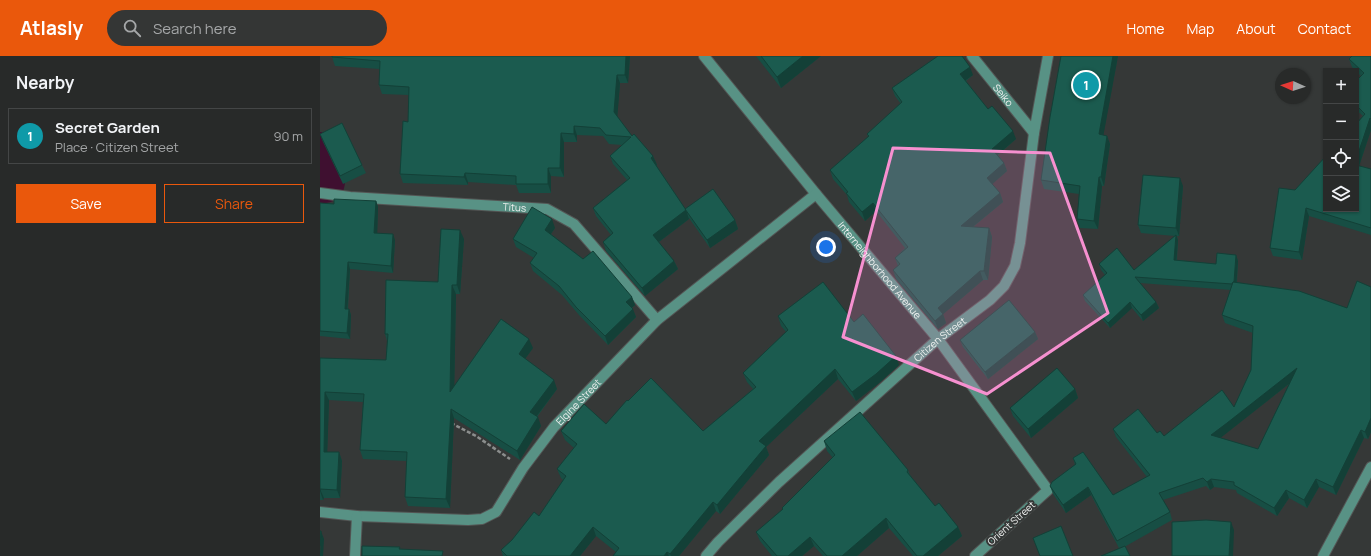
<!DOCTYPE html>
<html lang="en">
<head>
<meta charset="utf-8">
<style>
  :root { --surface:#282a29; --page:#343635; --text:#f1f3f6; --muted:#a5a7a8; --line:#444646; --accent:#ea580c }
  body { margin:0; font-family:Manrope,sans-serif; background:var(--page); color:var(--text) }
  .controls { position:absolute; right:12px; top:12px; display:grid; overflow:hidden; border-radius:0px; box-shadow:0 1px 3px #0004 }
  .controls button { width:36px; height:36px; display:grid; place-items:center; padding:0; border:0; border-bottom:1px solid var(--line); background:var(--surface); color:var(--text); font:20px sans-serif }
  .compass { position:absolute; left:955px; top:12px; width:36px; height:36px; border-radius:50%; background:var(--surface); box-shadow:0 1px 3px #0004; rotate:273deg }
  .you { position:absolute; left:506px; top:191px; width:14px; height:14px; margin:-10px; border:3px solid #fff; border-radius:50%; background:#1a73e8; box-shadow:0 0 0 6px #1a73e833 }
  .badge { display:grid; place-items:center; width:26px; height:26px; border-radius:50%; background:var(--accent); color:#fff; font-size:13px; font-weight:700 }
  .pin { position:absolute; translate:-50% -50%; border:2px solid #fff; box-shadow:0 1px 4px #0006 }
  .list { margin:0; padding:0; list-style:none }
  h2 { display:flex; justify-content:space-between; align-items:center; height:52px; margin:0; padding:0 16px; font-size:17px }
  h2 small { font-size:13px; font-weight:400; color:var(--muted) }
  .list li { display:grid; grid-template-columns:26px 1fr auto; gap:12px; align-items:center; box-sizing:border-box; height:56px; margin:0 8px 8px; padding:0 8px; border:1px solid var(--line); border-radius:0px }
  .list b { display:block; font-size:15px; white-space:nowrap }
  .list p { margin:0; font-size:13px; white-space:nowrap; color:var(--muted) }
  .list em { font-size:13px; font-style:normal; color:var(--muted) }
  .actions { display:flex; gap:8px; padding:12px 16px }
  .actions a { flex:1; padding:9px 0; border:1px solid var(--accent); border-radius:0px; text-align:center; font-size:14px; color:var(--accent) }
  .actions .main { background:var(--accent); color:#fff }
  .icon { flex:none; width:22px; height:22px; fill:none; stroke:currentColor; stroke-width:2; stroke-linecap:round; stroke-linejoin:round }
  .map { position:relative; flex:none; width:1051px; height:500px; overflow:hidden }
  header { display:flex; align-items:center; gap:24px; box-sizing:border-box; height:56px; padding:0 20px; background:var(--accent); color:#fff }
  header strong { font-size:19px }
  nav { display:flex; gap:22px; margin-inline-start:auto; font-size:14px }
  .search { width:280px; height:36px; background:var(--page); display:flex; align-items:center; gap:10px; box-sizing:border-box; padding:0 14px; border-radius:22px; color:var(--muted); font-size:15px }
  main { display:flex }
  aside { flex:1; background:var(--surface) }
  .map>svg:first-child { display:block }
</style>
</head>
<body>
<header>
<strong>Atlasly</strong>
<div class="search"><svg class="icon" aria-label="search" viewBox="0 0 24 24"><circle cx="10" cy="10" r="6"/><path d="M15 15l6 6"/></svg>Search here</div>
<nav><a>Home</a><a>Map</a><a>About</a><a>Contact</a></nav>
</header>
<main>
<aside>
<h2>Nearby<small></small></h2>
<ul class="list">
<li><span class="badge" style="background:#0f9aa8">1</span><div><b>Secret Garden</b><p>Place · Citizen Street</p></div><em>90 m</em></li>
</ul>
<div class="actions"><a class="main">Save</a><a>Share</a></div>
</aside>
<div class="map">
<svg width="1051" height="500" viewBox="0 0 1051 500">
  <rect width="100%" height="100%" fill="#353837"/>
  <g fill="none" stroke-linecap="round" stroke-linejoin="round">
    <!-- river -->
    <path stroke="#3f1030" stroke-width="42" d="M0,97l6,11 -2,18"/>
    <!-- minor casing -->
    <g stroke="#535554" stroke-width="12">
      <g id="minor">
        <path id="s1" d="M384,0l112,138 122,145 110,151 -73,66"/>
        <path id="s2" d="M652,0l62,77"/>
        <path id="s3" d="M0,137l30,4 197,12 27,15 83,96"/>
        <path id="s4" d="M0,456l37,4 111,4 14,-1 14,-7 27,-44 31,-41 103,-107 159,-126"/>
        <path d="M35,500l2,-40"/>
        <path id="s5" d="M386,500l12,-14 61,-60 159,-143 52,-39 14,-14 11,-20 5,-23 14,-110 14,-77"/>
        <path d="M1003,500l48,-89"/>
      </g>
    </g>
    <!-- path -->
    <path stroke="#8b8e8d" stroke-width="2.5" stroke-dasharray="4 2" stroke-linecap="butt" d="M131,367l25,13 34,23"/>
    <!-- minor -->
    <use href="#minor" stroke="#589285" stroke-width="10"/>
  </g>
  <!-- wall -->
  <g fill="#174e44" fill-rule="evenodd">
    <path d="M310,0l-2,27h-8l-3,34 15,19 21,20 4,9h-1l30,45 49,10 3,9 -28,19 -21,-30v1l-30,23 15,19 4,8 -33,27 -39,-45 -3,-9 8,-7 -15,-19 -3,-8 34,-28 -14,-16 -3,-8 12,-11 -13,-1 -6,-8 -26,-1v7h-13v35l-13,-1v17h-32l-3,-8 -48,-3v3l-65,-2 -3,-9 8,-52 1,-27 -27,-1 -3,-9 1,-16 -45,-3 -3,-9z"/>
    <path d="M436,0h65l-40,32z"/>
    <path d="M741,0h57l-15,79 4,1 3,8 -6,42h-2l-4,43 -18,-1 -3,-9 2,-25 -35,-5 -3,-9z"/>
    <path d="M1051,0v74l-12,36 12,3v66l-62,-19 -7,44 -29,-4 -3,-8 25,-58 68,-74 -7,-6v-29l5,-5 -9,-9 -3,-8z"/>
    <path d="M653,19l-7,6 22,28 28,30 -18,16 6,8 3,8 -15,13 8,9 3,9 -30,25 16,1 3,9 -4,43h-5l-40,34 3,9 -8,6 -42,-50 -3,-9 5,-4 -3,-8 10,-10 -29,-37 -11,10 -16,-19 -2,-7 -14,-16 -3,-9 38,-33 -1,-3 34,-30 -6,-8 -3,-8z"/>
    <path d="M0,78l42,31 4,8 -23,11 -20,-42z"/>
    <path d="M863,130l-4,50h-2l1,4 -1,20 39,4 20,-9 2,6 -1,21 110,26 24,-21v145l-3,7 -4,-1 -28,57 -17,-8 -12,21 -18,-10 -12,18 -40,-23 -1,-3 -22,-3 -4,3 -4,-4 -43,14 7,12 2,8 -46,26 -7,2 -28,-53 -25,18 -13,-19 -3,-8 25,-21 -2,-7 40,37 34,-18 -31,-40 -3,-8 44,4 7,3 70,-29 17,-37 2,-37 -28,-10 -3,-8 9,-25 -91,-7 16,19 3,6 -16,13 -11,-13 -22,20 -25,-27 -2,-6 22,-20 -4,-5 -2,-6 35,6 41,-34 -34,-3 -3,-8zM969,328l-31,65 -38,-11z"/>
    <path d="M56,145l2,6 -1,26 18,7 -2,33 -43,-4 -2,40h1l2,6 -1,24 -30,-3v-133l14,1z"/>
    <path d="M235,172l-4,6 81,63 3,8 -3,3 4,9 -28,28 -29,-30 -17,-20 -29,-24 -3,-8 4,-5 -18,-11 -3,-8z"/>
    <path d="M144,183l-4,55h-4l-2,93 79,-39 -8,11 32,30 -20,28 4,9 -21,34 -66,-42 -4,90 -42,-2 -3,-9 2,-36 -44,-2 -3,-9 3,-48 -34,-2 -2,52h12l3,9 -2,37h-16l-1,2h-3v-142l66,2 1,-19 -2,-7 53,-52z"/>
    <path d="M458,260l76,6 45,43 -20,18 -23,18 -18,-22 -72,68 3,8 -49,59 -4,-3 -37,45h-66l3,-4 -20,-16 -16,20h-77l-2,-6 38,-34 24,-36 -2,-2 -4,-9 17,-21 -9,-8 -4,-9 45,-7 22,-23 75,30 50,-42 -6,-7 -4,-9 43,-41 -5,-6z"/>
    <path d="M715,276l3,7 -50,40 -25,-32 -3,-7z"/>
    <path d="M755,333l3,9 -47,40 -18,-22 -3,-8z"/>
    <path d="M504,385l84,29 2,5 25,31 23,21 4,9 -24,20h-25l-24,-28 -32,28h-34l-9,-10 -12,10h-30l-12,-15 -4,-9 27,-22 -1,-2 51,-50 -6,-7z"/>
  </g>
  <!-- shaded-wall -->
  <g fill="#134037">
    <path d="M306,0h4l-2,27 -3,-8z"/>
    <path d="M483,0h18l-40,32 -4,-11z"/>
    <path d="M793,0h5l-16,87 -3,-9z"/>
    <path d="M650,11l3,8 -10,7 -3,-8z"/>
    <path d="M297,19l3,8 -3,38 -3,-9z"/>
    <path d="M1050,62l1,3v9l-14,42 -1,-4v-8z"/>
    <path d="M254,70l3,9v7l-3,-8z"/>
    <path d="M693,75l3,8 -21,18 -3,-8z"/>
    <path d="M241,77l3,9v35l-4,-9z"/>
    <path d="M787,80l3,8 -6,42 -3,-9z"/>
    <path d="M333,100l4,9 -3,2 -3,-9z"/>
    <path d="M684,107l3,8 -17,15 -3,-8z"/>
    <path d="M228,112l3,8v17l-3,-9z"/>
    <path d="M145,117l3,9v3l-4,-8z"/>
    <path d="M779,121l3,9 -4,43 -4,-8z"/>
    <path d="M860,122l3,8 -4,50 -3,-8z"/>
    <path d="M680,137l3,9 -39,32 -3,-8z"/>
    <path d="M56,145l2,6 -1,32 -3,-6z"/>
    <path d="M553,147l3,8 -11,10 -3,-9z"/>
    <path d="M986,152l3,8 -7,44 -3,-8z"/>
    <path d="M366,154l3,9 -33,25 -3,-9z"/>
    <path d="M232,163l3,9 -7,10 -3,-8z"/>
    <path d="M415,164l3,9 -28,19 -3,-8z"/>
    <path d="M669,172l3,9 -4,43 -4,-9z"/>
    <path d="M140,174l4,9 -4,55 -3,-9z"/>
    <path d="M73,178l2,6 -2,33 -2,-7z"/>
    <path d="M856,179l2,5 -2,26 -2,-6z"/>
    <path d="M916,199l2,6 -2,29 -2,-6z"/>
    <path d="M354,205l4,8 -33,27 -3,-8z"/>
    <path d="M28,206l2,7 -3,46 -2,-6z"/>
    <path d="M660,215l3,9 -42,36 -3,-8z"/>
    <path d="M132,229l4,9 -2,107 -4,-9z"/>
    <path d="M312,241l3,8 -6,5 -3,-8z"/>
    <path d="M810,246l2,6 -22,20 -2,-5z"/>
    <path d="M836,246l3,6 -16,13 -2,-6z"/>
    <path d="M29,253l2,6 -1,24 -3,-6z"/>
    <path d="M313,253l3,8 -28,28 -3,-9z"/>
    <path d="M623,258l3,9 -8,6 -3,-8z"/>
    <path d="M715,276l3,7 -50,40 -3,-7z"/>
    <path d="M209,283l4,9 -11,15 -3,-9z"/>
    <path d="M576,300l3,9 -20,18 -23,18 -4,-9z"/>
    <path d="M977,312l3,7 -86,68 -3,-8z"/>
    <path d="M515,313l3,10 -72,68 3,8 -49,59 -3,-9 42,-64z"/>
    <path d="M234,324l3,9 -24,32 -3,-9z"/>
    <path d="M755,333l3,9 -47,40 -3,-9z"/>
    <path d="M5,336l4,8 -2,60 -3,-8z"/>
    <path d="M131,353l3,9 -4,90 -4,-9z"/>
    <path d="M218,361l3,9 -21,34 -3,-9z"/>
    <path d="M1051,362v14l-3,7 -3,-7z"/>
    <path d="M1041,374l3,8 -28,57 -3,-8z"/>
    <path d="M19,396l3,9 -2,37 -3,-8z"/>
    <path d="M891,423l3,8 -4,3 -3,-8z"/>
    <path d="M996,423l3,8 -12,21 -3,-8z"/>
    <path d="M768,431l3,8 -25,18 -3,-8z"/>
    <path d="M0,433l4,9 -1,2 -3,-9z"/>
    <path d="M966,434l3,8 -12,18 -3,-8z"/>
    <path d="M393,446l3,9 -37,45h-8l-1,-2z"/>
    <path d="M566,462l3,10 -32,28h-15z"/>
    <path d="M911,466l3,8 -1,26h-4z"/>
    <path d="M273,471l3,9 -16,20h-10z"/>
    <path d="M638,471l4,9 -24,20h-15z"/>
    <path d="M1,475l3,8 -1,17h-3z"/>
    <path d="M490,481l4,9 -12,10h-14z"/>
    <path d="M347,496l2,4h-5z"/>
  </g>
  <!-- building -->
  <g fill="#1b5b4f" stroke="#134037" fill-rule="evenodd">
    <path d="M12,0h294l-1,19h-8l-3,37 18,24 2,-2 19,22 -2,2 35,52 -33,25 21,26 -32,27 -39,-46 10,-9 -20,-25 37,-30 -20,-22 21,-19 -25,-2 -6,-7 -26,-2v8l-13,-1 -1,35h-12v16h-32v-8l-51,-3 -1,4 -64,-3 3,-53 5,1 1,-35 -30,-2 1,-24 -48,-4z"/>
    <path d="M441,0h42l-26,21z"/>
    <path d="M618,0h24l8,11 -10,7 28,35 4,-3 21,25 -21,18 12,14 -17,15 13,15 -39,33 28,2 -5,43h-4l-42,37 5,6 -8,7 -42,-51 7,-6 -5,-6 13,-11 -35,-44 -11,9 -16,-19 2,-1 -18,-22 39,-34 -2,-2 35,-32 -10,-14z"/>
    <path d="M741,0h52l-14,78 8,2 -6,41h-2l-5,44 -17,-2 3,-33 -39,-6 9,-63z"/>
    <path d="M1032,0h19v63l-1,-1 -14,42v-36l9,-10 -9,-9v-24l8,-8 -15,-14z"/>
    <path d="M22,67l20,42 -22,11 -20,-42z"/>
    <path d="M1006,100v53h30v-44l15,4v59l-65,-20 -7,44 -29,-4 9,-60 16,2z"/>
    <path d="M823,119l37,3 -4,50 -38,-3z"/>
    <path d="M393,133l22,31 -28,20 -22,-31z"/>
    <path d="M14,143l42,2 -2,32 19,1 -2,32 -43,-4 -3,47h4l-2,24 -27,-2v-128l14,1z"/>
    <path d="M212,151l20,12 -7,11 38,29 10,-8 39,46 -6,5 7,7 -28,27 -29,-29 -17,-21 -29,-23 7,-10 -24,-14z"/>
    <path d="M121,173l19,1 -3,55h-5l-2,107 51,-73 28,20 -10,15 35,26 -24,32 8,5 -21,34 -66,-42 -5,90 -41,-2 2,-45 -47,-2 4,-56 -39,-2 -1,60h15l-2,38 -17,-1v2v-133l66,2 2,-26h-3l1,-54 52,2z"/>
    <path d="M856,179l-2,25 42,4 1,-11 19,2 -2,27h-1l-1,2 -97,-7 21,25 -15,13 -11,-13 -22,21 -25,-28 24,-22 -8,-9 18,-16 17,22z"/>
    <path d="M1037,225l14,6v131l-6,14 -4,-2 -28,57 -17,-8 -12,21 -18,-10 -12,18 -40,-23v-3l-23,-3 -4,3 -4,-4 -44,15 11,19 -53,29 -29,-54 -25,18 -13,-19 2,-4 24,-18 -3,-6 10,-6 30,43 37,-20 -37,-46 25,-20 19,24 3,-2 4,5 58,-46 12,17 17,-37 2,-44 -31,-11 11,-33 66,9 48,17zM977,312l-39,81 -47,-14 16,-12z"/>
    <path d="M503,226l31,40 9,-8 33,42 -20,18 -24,18 -17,-23 -76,72 7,5 -49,59 -4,-3 -43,52 -3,-2 -3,4h-51l6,-8 -26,-21 -23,29h-63l-6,-6 11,-10 22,-28 5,4 27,-40 -9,-7 20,-25 -16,-13 23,-27 22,20 21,-24 1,1 23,-23 52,53 53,-44 -13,-14 45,-43 -10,-14z"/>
    <path d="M689,244l26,32 -50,40 -25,-32z"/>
    <path d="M737,312l18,21 -47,40 -18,-21z"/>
    <path d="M540,356l48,58 -1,2 28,34 4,-3 19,24 -35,29h-6l-31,-38 -44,38h-15l-17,-19 -22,19h-11l-21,-24 27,-23 -1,-1 53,-53 -11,-14z"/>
    <path d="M886,464l25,2 -2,34h-57v-34z"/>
    <path d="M741,470l12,30h-33l-7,-18z"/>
    <path d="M0,475h1l-1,15z"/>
    <path d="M42,490l38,1 -1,2 44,2 -1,5h-80z"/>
    <path d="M805,490l5,10h-29z"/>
  </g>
  <!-- marked area -->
  <path fill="#f690d0" fill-opacity="0.2" stroke="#f690d0" stroke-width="3" stroke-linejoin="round" d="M573,92l157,5 58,160 -121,81 -144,-57z"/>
  <g text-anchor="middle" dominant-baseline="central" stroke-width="4" stroke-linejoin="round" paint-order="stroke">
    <!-- street labels -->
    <g font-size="10" fill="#eef0ef" stroke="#353837">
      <text stroke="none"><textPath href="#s2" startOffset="50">Seiko</textPath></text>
      <text stroke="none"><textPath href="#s3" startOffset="195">Titus</textPath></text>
      <text stroke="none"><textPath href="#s1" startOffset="277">Interneighborhood Avenue</textPath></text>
      <text stroke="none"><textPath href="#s5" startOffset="319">Citizen Street</textPath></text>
      <text stroke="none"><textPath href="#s4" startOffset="316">Elgine Street</textPath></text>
      <text transform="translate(691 467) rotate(-42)">Orient Street</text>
    </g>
  </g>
</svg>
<div class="controls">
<button>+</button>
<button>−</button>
<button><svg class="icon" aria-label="locate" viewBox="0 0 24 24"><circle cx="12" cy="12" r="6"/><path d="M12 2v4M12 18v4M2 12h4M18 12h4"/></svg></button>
<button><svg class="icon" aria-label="layers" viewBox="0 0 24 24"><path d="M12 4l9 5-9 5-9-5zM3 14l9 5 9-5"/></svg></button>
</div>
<svg class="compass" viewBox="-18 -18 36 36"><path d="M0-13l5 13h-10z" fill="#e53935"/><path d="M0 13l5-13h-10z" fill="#a5a7a8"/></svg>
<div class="you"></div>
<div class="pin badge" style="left:766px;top:29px;background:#0f9aa8">1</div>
</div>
</main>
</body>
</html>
